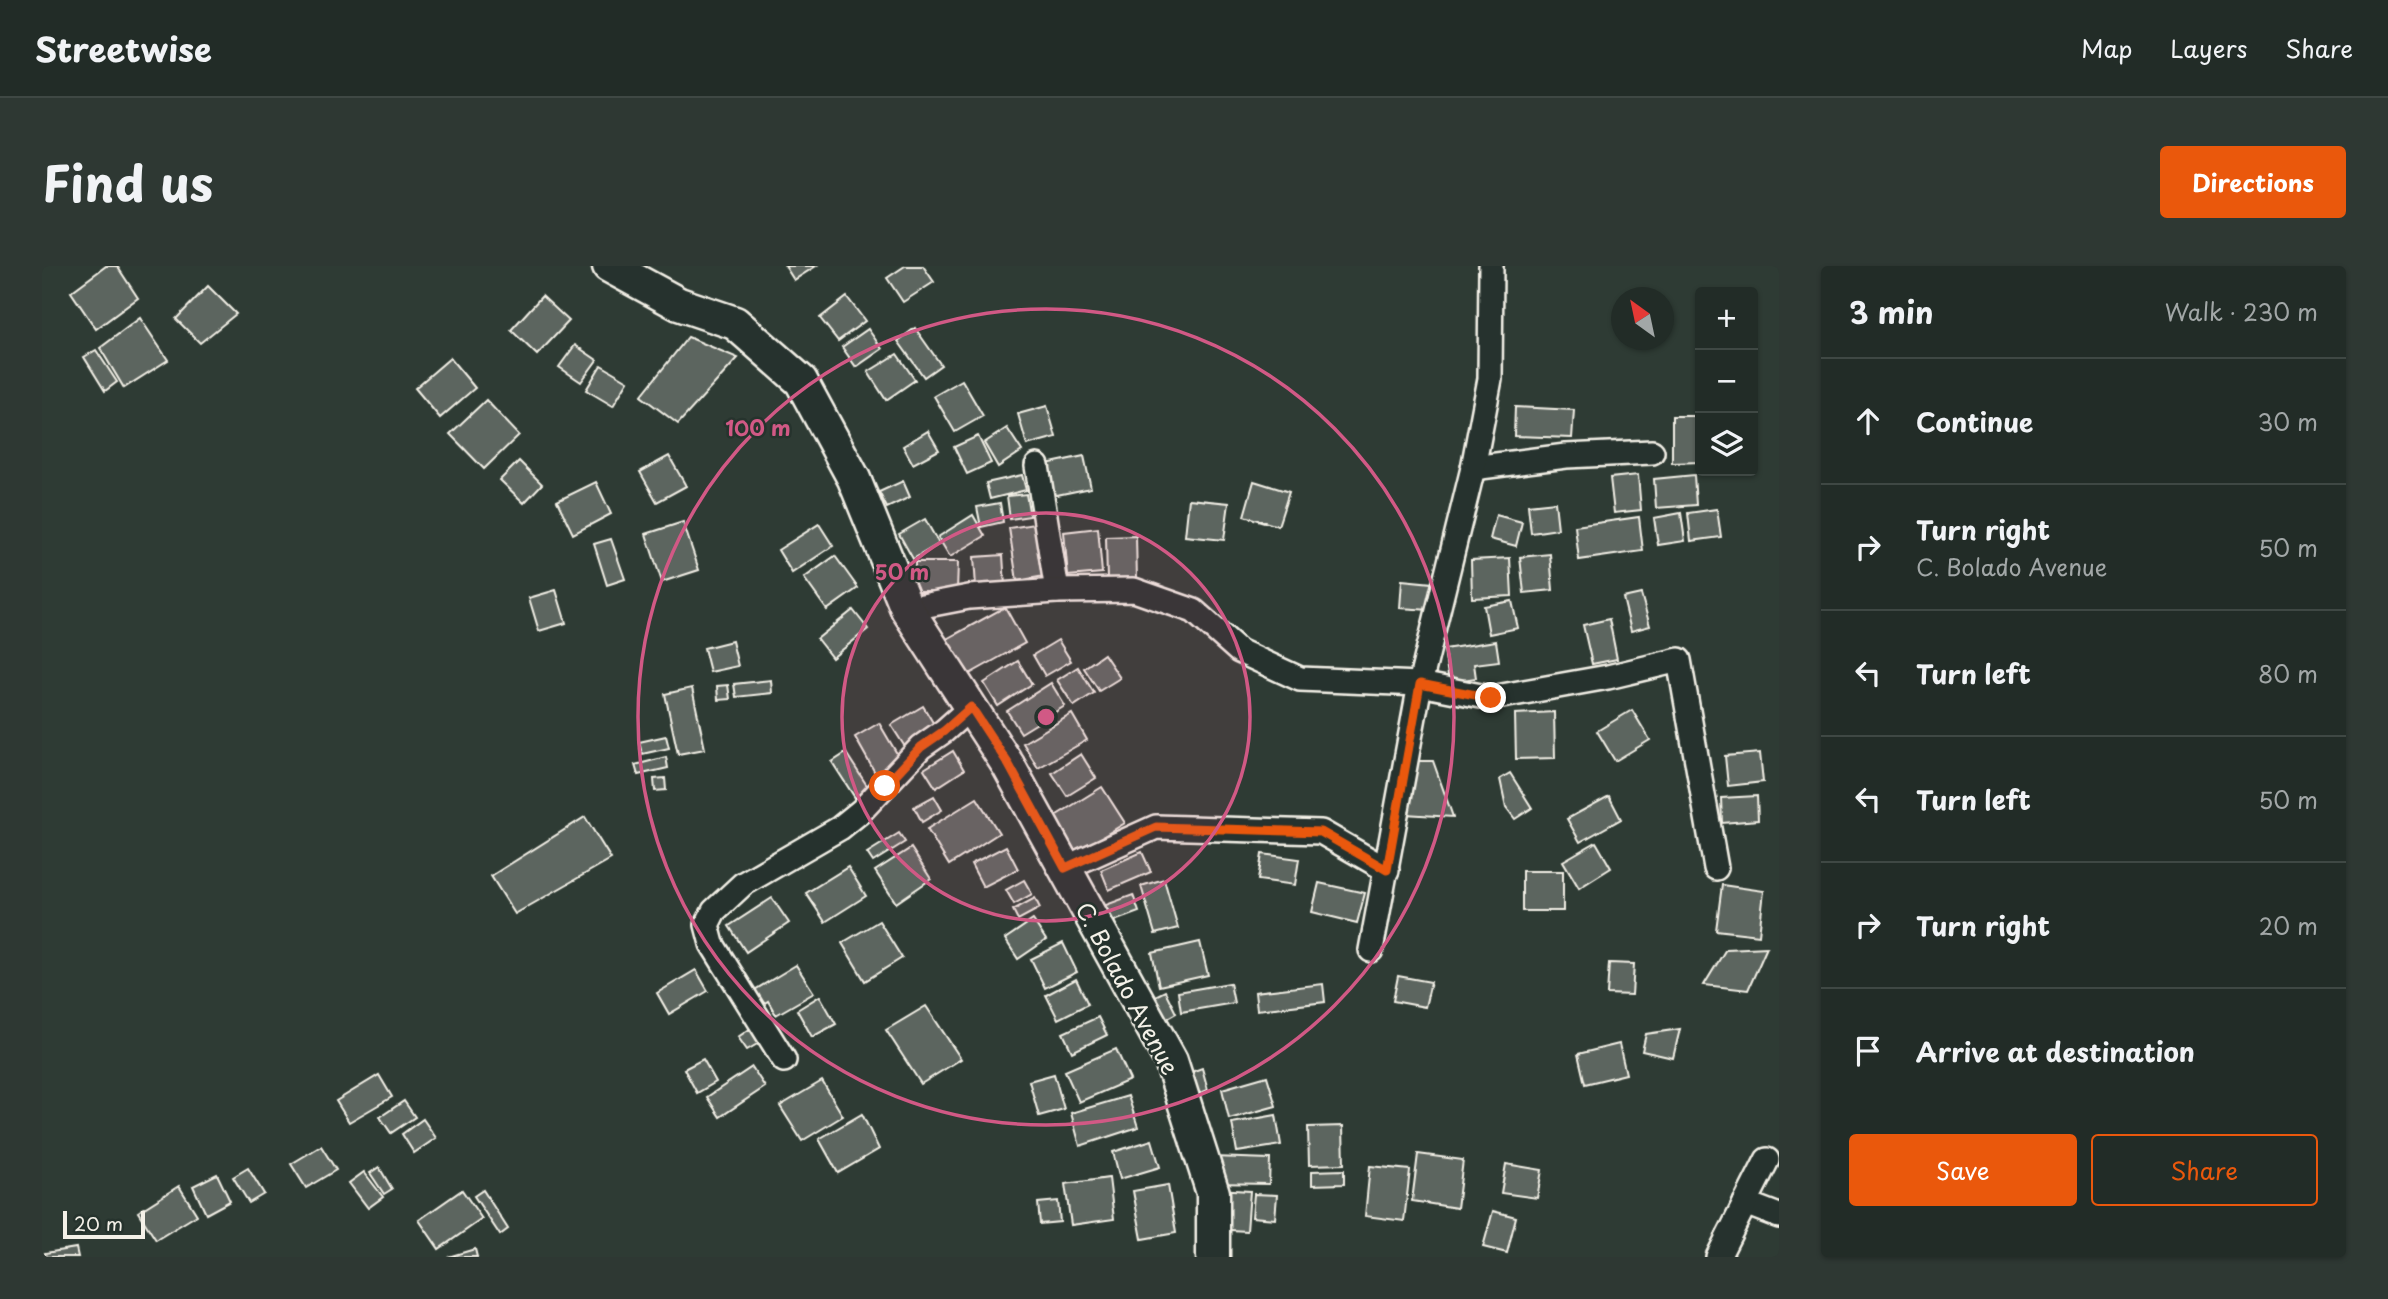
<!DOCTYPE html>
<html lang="en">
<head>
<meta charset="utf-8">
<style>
  :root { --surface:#222c27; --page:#2e3833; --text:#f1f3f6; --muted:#a2a7a7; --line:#3f4844; --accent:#ea580c }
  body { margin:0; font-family:"Playpen Sans",sans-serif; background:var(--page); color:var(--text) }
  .controls { position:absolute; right:21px; top:21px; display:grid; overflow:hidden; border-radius:7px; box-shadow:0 2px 5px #0004 }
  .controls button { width:63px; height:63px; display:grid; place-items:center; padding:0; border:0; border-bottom:2px solid var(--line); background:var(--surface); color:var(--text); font:35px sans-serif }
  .compass { position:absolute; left:1569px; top:21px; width:63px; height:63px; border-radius:50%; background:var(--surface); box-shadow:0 2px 5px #0004; rotate:327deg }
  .scale { position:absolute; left:21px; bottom:18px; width:82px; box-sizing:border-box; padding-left:7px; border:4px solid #f4f1e8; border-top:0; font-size:19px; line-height:24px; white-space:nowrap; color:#f4f1e8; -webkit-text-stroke:5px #26332d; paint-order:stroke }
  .stop { position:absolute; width:21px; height:21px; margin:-16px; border:5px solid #ea580c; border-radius:50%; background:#fff }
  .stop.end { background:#ea580c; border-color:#fff; box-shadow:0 2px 7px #0008 }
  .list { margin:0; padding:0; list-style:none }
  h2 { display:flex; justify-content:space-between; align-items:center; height:91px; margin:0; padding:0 28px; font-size:30px }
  h2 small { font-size:23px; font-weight:400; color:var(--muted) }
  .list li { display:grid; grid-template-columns:46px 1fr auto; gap:21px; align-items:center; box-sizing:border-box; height:126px; padding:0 28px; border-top:2px solid var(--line) }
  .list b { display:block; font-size:26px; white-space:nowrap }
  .list p { margin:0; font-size:23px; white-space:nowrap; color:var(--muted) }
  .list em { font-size:23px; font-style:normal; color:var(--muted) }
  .actions { display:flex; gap:14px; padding:21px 28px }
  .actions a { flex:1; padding:16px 0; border:2px solid var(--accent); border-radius:7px; text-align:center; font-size:24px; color:var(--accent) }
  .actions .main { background:var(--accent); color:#fff }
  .icon { flex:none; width:38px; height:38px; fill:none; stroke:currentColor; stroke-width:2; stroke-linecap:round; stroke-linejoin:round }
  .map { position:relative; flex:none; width:1737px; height:991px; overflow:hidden; border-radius:7px }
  header { display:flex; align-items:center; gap:42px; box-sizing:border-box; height:98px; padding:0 35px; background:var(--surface); border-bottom:2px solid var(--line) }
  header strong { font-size:33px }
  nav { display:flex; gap:38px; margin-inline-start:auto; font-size:24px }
  .intro { display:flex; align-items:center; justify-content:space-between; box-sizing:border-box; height:168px; padding:0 42px }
  h1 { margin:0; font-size:49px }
  .button { padding:18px 32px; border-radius:7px; background:var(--accent); color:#fff; font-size:24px; font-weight:700 }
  main { display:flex; gap:42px; padding:0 42px }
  aside { flex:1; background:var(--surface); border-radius:7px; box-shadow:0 2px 5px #0004 }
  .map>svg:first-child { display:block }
</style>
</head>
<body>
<header>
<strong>Streetwise</strong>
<nav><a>Map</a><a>Layers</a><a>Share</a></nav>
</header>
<div class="intro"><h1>Find us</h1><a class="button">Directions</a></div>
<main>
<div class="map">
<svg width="1737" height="991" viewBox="0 0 1737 991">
  <rect width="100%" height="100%" fill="#2e3b34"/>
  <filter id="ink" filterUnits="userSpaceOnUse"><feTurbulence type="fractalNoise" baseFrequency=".0143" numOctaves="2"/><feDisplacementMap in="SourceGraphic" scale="14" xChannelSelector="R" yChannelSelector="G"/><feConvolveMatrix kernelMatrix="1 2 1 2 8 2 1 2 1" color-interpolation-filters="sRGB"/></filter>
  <g filter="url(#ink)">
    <!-- building -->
    <g fill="#5c655e" stroke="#f4f1e8" stroke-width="2">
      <path d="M64,0h11l21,32 -42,31 -25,-37z"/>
      <path d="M743,0h31l-22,14z"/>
      <path d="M863,0h18l11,16 -31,20 -16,-24z"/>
      <path d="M166,20l28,28 -36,29 -24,-24z"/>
      <path d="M500,30l27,25 -32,34 -26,-25z"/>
      <path d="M805,31l18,24 -27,20 -18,-23z"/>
      <path d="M98,52l28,42 -44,28 -24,-40z"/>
      <path d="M873,62l26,37 -17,12 -26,-36z"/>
      <path d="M826,63l14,20 -26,18 -14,-20z"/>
      <path d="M646,71l50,21 -60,66 -37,-28z"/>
      <path d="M533,79l22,15 -16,22 -22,-15z"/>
      <path d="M54,84l21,32 -12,9 -21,-34z"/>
      <path d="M855,88l18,26 -29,20 -18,-28z"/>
      <path d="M408,92l25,30 -35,30 -25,-30z"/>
      <path d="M559,99l27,16 -15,25 -27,-16z"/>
      <path d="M920,114l21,36 -28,16 -21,-36z"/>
      <path d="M444,134l33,35 -35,34 -34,-35z"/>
      <path d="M1005,140l9,31 -29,8 -9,-31z"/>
      <path d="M1473,141l59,3 -2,28 -58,-2z"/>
      <path d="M1630,150h28v46l-28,1z"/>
      <path d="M965,162l15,23 -24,16 -14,-24z"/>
      <path d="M886,165l11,19 -26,14 -10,-18z"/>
      <path d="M936,170l13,27 -24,11 -13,-27z"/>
      <path d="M627,190l17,30 -29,16 -17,-30z"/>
      <path d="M1042,190l7,32 -39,8 -6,-32z"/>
      <path d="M477,195l23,23 -18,19 -24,-23z"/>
      <path d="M980,209l4,15 -36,9 -4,-16z"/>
      <path d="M1596,209l3,35 -27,3 -4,-35z"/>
      <path d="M1652,209l2,30 -40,3 -2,-29z"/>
      <path d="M861,215l7,16 -23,11 -8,-16z"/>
      <path d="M1212,215l35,11 -11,34 -34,-10z"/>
      <path d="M554,216l15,32 -38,20 -16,-33z"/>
      <path d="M984,228l4,22 -20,3 -3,-23z"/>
      <path d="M1147,233l40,4 -5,37 -39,-4z"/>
      <path d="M1513,236l3,27 -27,4 -3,-28z"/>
      <path d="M958,237l3,19 -22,5 -4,-20z"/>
      <path d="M1675,243l4,28 -30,4 -3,-28z"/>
      <path d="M1639,247l4,28 -27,4 -4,-27z"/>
      <path d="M931,249l12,21 -35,21 -12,-20z"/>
      <path d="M1454,249l26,7 -6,24 -26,-7z"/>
      <path d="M1597,251l4,34 -64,9 -4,-34z"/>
      <path d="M883,253l14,25 -26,15 -14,-25z"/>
      <path d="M641,256l16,48 -37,12 -16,-48z"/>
      <path d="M999,257l9,52 -33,6 -8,-53z"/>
      <path d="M777,258l14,22 -41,27 -14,-23z"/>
      <path d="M1056,262l4,45 -34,3 -4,-44z"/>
      <path d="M1094,270l1,44 -30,1 -1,-44z"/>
      <path d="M569,273l14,40 -18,6 -13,-41z"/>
      <path d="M1508,288l3,36 -29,3 -4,-36z"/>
      <path d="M961,289l2,31 -29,1 -2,-30z"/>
      <path d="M793,290l23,32 -31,22 -23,-32z"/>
      <path d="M1468,292l2,38 -40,2 -1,-38z"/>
      <path d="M873,296h43l-1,29h-42z"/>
      <path d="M1360,314l30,3 -2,27 -30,-2z"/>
      <path d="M514,324l10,33 -27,8 -10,-33z"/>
      <path d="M1599,328l9,32 -19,5 -8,-33z"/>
      <path d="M1470,335l6,27 -29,6 -5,-28z"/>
      <path d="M963,341l20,36 -59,33 -21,-36z"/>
      <path d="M811,344l15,19 -36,29 -15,-19z"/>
      <path d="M1567,353l8,40 -25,5 -9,-39z"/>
      <path d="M1016,374l13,21 -26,15 -12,-21z"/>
      <path d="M690,375l6,25 -28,6 -6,-24z"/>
      <path d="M1454,375l3,20 -25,3 2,14 -27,4 -5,-33z"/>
      <path d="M1062,388l16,24 -21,13 -15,-23z"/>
      <path d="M976,395l14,23 -34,22 -14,-23z"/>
      <path d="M1036,401l16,26 -20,13 -17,-26z"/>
      <path d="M729,414l1,13 -36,4 -2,-13z"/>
      <path d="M1009,417l14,23 -44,27 -14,-22z"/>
      <path d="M686,419l2,14 -12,1 -1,-14z"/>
      <path d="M650,422l13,61 -27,5 -13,-60z"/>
      <path d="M881,440l15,25 -31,19 -16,-25z"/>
      <path d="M1590,444l18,30 -35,21 -18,-30z"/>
      <path d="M1512,446l1,46 -39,1 -1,-45z"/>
      <path d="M1030,448l15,26 -49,28 -15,-25z"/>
      <path d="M837,457l24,41 -25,14 -23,-41z"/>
      <path d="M624,470l3,12 -27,6 -3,-12z"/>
      <path d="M911,485l11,19 -28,18 -12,-19z"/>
      <path d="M804,487l27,42 -14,9 -27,-42z"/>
      <path d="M1718,487l3,29 -35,4 -3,-30z"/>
      <path d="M1039,488l15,24 -29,18 -15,-23z"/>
      <path d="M624,491l2,11 -30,7 -3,-10z"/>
      <path d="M1373,495h18l20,56 -48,-3z"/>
      <path d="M1468,507l22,35 -17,11 -9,-12 -6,-28z"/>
      <path d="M623,512l1,12 -11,1 -1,-12z"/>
      <path d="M1060,521l23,36 -59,36 -22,-36z"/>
      <path d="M892,530l8,14 -20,12 -8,-15z"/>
      <path d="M1567,530l12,23 -41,23 -13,-23z"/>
      <path d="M1715,530l1,24 -36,3 -1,-25z"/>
      <path d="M935,532l22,35 -50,32 -22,-36z"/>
      <path d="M543,551l26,42 -96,55 -24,-38z"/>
      <path d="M857,567l6,9 -32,20 -6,-9z"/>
      <path d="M1554,576l15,26 -32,20 -16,-27z"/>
      <path d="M964,580l12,23 -35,18 -12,-23z"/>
      <path d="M869,582l20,31 -35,24 -21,-32z"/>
      <path d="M1100,586l9,20 -42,18 -8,-20z"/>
      <path d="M1220,588l37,5 -4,26 -37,-5z"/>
      <path d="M806,601l18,29 -41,26 -19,-29z"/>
      <rect x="1480" y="605" width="41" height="40"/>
      <path d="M1122,613l14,49 -23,6 -14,-48z"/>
      <path d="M982,614l8,14 -18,10 -8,-14z"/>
      <path d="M1277,617l46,10 -8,30 -45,-11z"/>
      <path d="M1680,619l42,6 -5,44 -43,-5z"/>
      <path d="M1091,629l6,17 -46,17 -6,-17z"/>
      <path d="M730,632l17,25 -43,29 -17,-26z"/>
      <path d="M993,632l5,10 -22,12 -5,-10z"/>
      <path d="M991,654l13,20 -28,19 -13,-20z"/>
      <path d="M837,655l23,37 -37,23 -23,-38z"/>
      <path d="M1158,676l8,33 -49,11 -7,-33z"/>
      <path d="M1021,677l14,29 -32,16 -14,-29z"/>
      <path d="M1725,681l-19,43 -44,-5 22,-36z"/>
      <path d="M1567,697l25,1 -2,31 -25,-1z"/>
      <path d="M754,699l18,28 -38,22 -8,-14 -5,3 -10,-13z"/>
      <path d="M654,704l12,21 -39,23 -12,-21z"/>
      <path d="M1356,710l33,6 -6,25 -32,-6z"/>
      <path d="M1034,713l12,25 -30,15 -12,-24z"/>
      <path d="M1188,717l4,20 -53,9 -3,-20z"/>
      <path d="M1281,718l2,18 -68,8 -2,-18z"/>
      <path d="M1123,725l11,22 -23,13 -12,-23z"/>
      <path d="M778,730l16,28 -24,13 -15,-27z"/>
      <path d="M884,740l35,53 -40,25 -35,-54z"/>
      <path d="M1056,751l9,18 -35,17 -9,-19z"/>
      <path d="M708,763l9,14 -12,7 -9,-13z"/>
      <path d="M1638,763l-7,29 -31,-7 4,-17z"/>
      <path d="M1577,778l7,30 -41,10 -7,-30z"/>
      <path d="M1074,783l14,31 -51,22 -14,-31z"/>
      <path d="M661,793l13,23 -19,11 -13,-24z"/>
      <path d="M710,801l13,20 -45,30 -13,-20z"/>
      <path d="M1160,802l6,22 -28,11 -8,-22z"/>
      <path d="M1012,808l10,35 -25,7 -10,-35z"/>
      <path d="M337,809l13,22 -43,25 -13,-21z"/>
      <path d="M1225,810l9,30 -47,13 -7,-30z"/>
      <path d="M780,815l21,35 -41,25 -22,-35z"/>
      <path d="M1086,830l10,31 -58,19 -9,-33z"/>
      <path d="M362,835l11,16 -24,16 -11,-16z"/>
      <path d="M820,848l17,35 -41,24 -19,-34z"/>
      <path d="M1234,849l5,30 -44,7 -5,-29z"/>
      <path d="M381,853l13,19 -22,15 -12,-19z"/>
      <path d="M1301,860l1,38 -35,1 -1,-38z"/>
      <path d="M1110,874l8,27 -40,12 -7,-27z"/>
      <path d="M279,880l15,24 -30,18 -15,-24z"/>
      <path d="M1376,888l45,6 -6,48 -45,-7z"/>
      <path d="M1171,891l57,2 -1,25 -56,-1z"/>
      <path d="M1464,898l36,6 -5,28 -36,-5z"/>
      <path d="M1328,900l40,4 -6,51 -39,-5z"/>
      <path d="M337,901l13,22 -8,5 -14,-21z"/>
      <path d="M206,902l16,26 -15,9 -16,-26z"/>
      <path d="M1302,904v14l-32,1v-14z"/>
      <path d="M322,906l19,25 -15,11 -19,-25z"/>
      <path d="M175,908l13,27 -24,13 -13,-28z"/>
      <path d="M1067,912l5,41 -43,6 -6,-41z"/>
      <path d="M1126,919l8,48 -34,6 -9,-48z"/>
      <path d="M137,920l18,29 -41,25 -18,-28z"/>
      <path d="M1174,923l34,2 -3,40 -34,-2z"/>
      <path d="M420,924l20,29 -43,30 -20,-29z"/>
      <path d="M441,924l25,39 -8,6 -26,-39z"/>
      <path d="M1212,928l23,1 -2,24 -23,-2z"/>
      <path d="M1016,935l2,21 -20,2 -2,-21z"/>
      <path d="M1451,945l23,6 -9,36 -24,-6z"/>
      <path d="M34,982l2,9h-32l-1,-4z"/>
      <path d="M433,983l2,8h-29z"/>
    </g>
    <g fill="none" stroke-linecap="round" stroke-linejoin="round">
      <!-- street casing -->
      <g stroke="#f4f1e8" stroke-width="28">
        <g id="street">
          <path d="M995,200l20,125"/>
          <path d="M1431,202l93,-12 86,-4"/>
          <path d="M865,343l62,-12 88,-6 77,-1 60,21 45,40 61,28 120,5 71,14 117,-21 71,-17 37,208"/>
          <path d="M1023,602l91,-41 165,5 66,38"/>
          <path d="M1329,684l49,-266 53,-216 17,-89 1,-113"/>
          <path d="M742,794l-72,-116 -5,-19 7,-14 29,-27 97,-56 21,-17 60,-64 23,-16 27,-24"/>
          <path d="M1703,937l34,13"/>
          <path d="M1676,991l49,-97"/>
        </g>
      </g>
      <!-- secondary casing -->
      <g stroke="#f4f1e8" stroke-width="37">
        <path id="secondary" d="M567,0l70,38 56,19 66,58 53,98 53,130 101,156 163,296 42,132v64"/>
      </g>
      <!-- street -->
      <use href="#street" stroke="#26332d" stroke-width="23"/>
      <!-- secondary -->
      <use href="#secondary" stroke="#26332d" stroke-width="32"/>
    </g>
  </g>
  <g fill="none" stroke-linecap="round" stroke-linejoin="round" filter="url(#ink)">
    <!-- route -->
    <path stroke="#ea580c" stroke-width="9" d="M843,520l36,-39 23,-16 27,-24 38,58 56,103 91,-41 165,5 66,38 33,-186 71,14"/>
  </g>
  <!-- distance rings -->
  <circle cx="1004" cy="451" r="204" fill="#d15985" fill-opacity=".12"/>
  <g fill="none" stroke="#d15985" stroke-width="3.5">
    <circle cx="1004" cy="451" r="204"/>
    <circle cx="1004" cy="451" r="408"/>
  </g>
  <g text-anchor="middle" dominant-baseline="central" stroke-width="5" stroke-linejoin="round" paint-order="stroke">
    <!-- street labels -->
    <g font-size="23" fill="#f4f1e8" stroke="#26332d">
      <text transform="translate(1086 722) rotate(62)">C. Bolado Avenue</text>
    </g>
  </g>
  <circle cx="1004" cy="451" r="10" fill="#d15985" stroke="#26332d" stroke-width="3.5"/>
  <g font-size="21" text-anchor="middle" font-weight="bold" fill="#d15985" stroke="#26332d" stroke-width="5" stroke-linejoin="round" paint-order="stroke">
    <text x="716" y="170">100 m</text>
    <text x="860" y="314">50 m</text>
  </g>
</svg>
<div class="controls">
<button>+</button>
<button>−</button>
<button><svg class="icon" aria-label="layers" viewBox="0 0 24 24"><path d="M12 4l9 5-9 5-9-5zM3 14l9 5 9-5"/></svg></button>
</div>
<svg class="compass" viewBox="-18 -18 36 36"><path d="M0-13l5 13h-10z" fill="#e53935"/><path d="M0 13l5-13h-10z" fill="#a2a7a7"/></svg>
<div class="scale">20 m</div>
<div class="stop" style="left:843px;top:520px"></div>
<div class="stop end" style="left:1449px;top:432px"></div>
</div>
<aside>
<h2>3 min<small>Walk · 230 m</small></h2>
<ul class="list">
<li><svg class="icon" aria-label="ahead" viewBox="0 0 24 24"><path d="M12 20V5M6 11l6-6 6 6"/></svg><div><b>Continue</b></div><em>30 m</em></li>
<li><svg class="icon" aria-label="right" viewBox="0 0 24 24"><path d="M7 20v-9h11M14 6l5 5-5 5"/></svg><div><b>Turn right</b><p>C. Bolado Avenue</p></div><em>50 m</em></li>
<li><svg class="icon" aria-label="left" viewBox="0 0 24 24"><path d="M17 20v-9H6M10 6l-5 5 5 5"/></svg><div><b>Turn left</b></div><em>80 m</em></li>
<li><svg class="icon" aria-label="left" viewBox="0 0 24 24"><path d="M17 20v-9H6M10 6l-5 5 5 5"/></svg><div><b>Turn left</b></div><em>50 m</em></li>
<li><svg class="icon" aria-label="right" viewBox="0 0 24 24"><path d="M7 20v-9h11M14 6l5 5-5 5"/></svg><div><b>Turn right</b></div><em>20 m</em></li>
<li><svg class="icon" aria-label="arrive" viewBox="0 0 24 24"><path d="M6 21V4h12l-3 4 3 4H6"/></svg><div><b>Arrive at destination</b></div></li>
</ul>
<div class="actions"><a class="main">Save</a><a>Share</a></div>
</aside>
</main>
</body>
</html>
